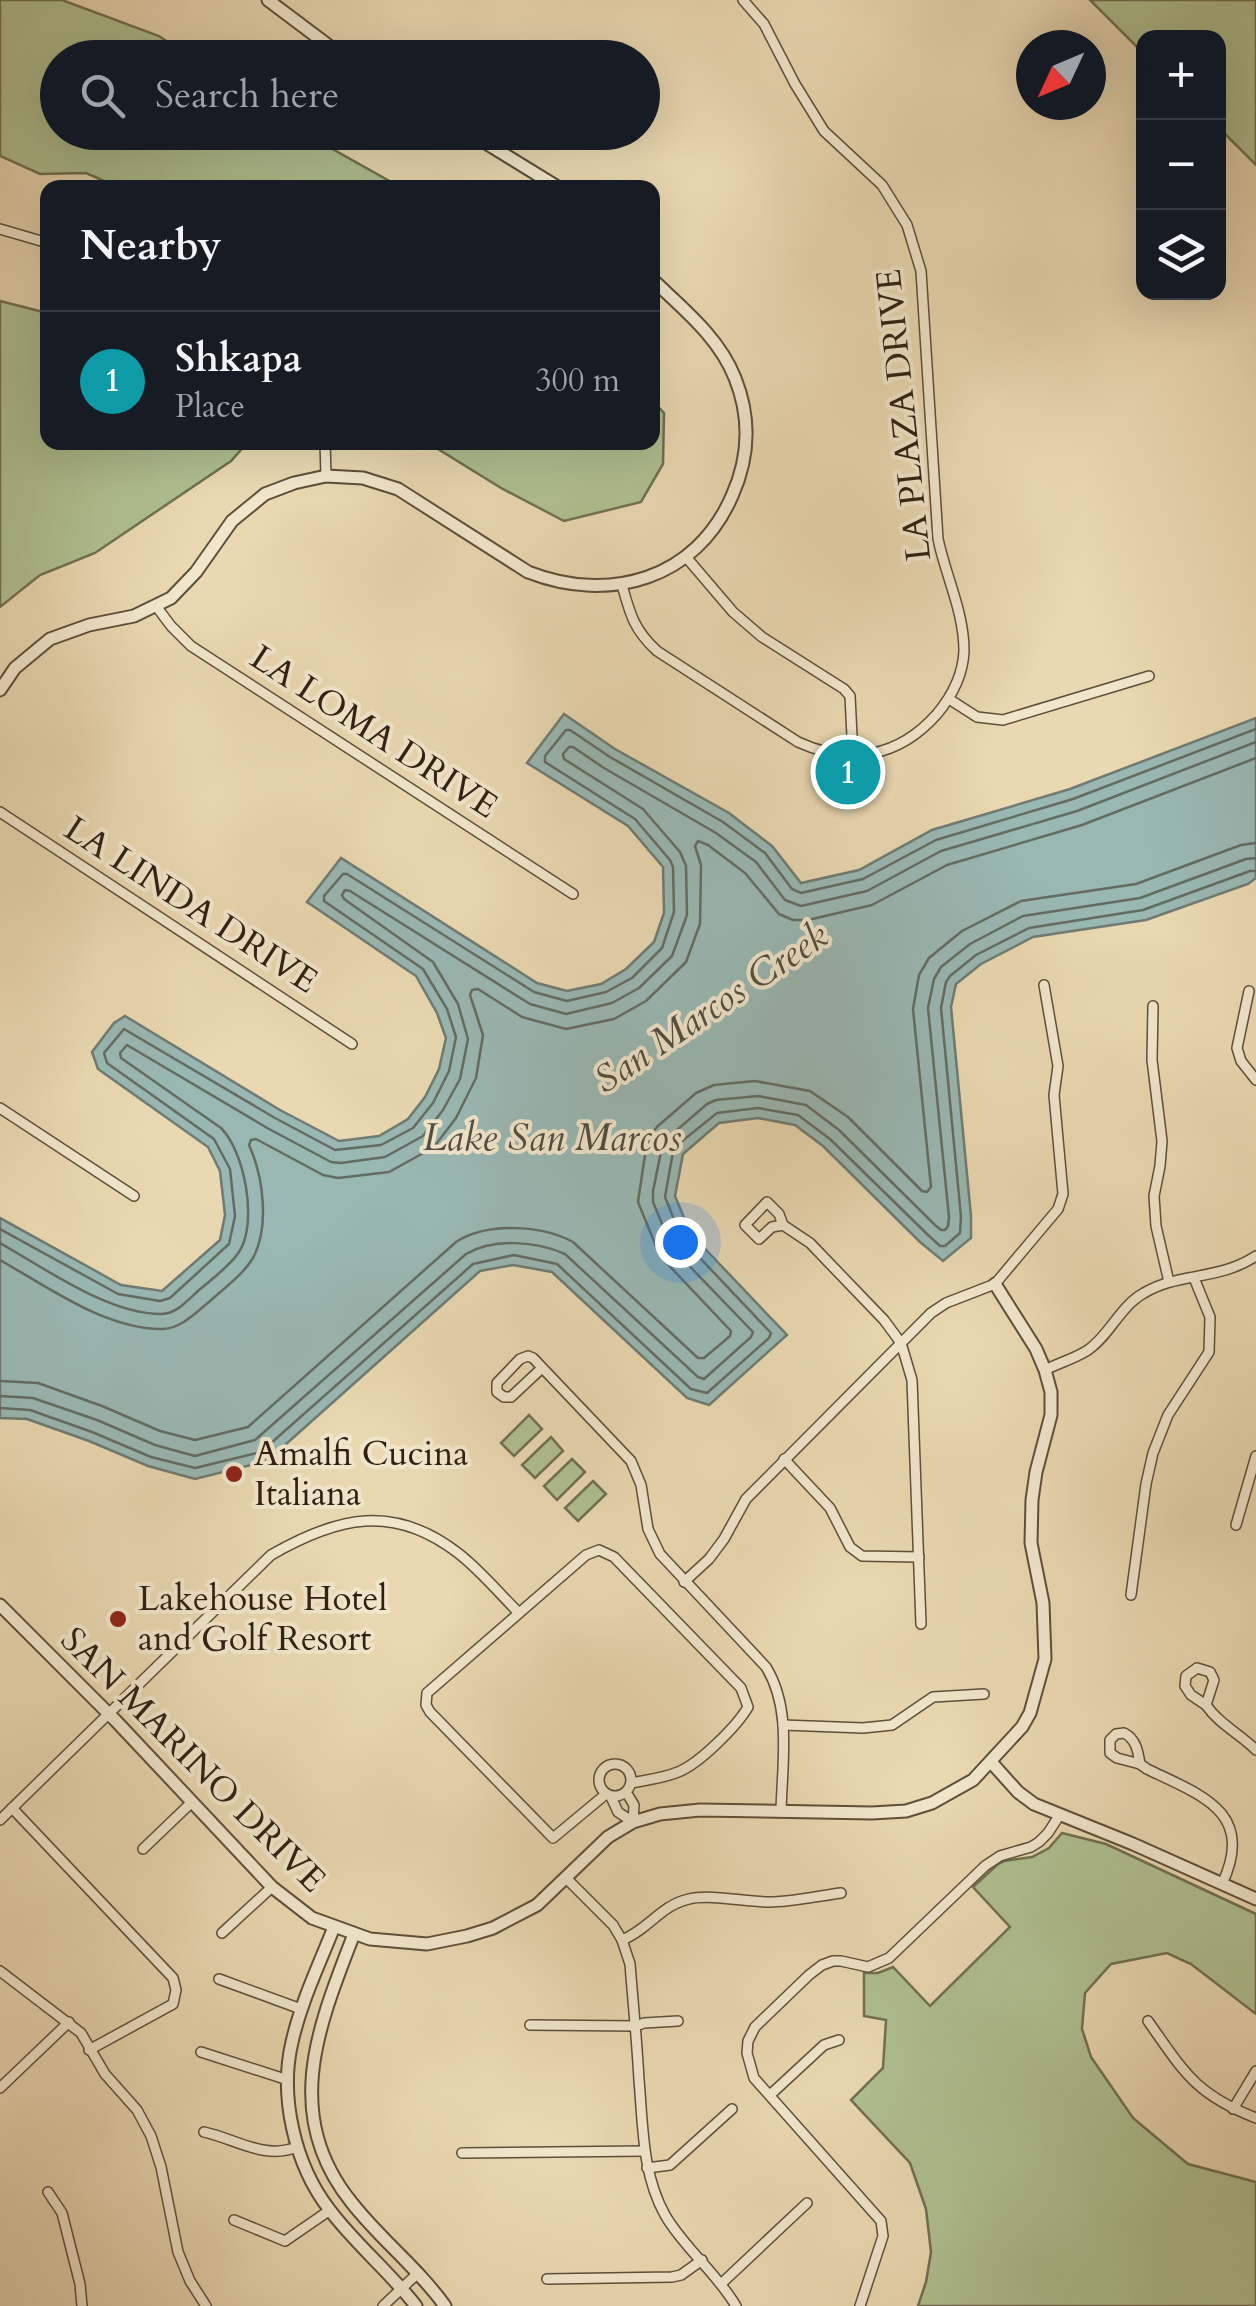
<!DOCTYPE html>
<html lang="en">
<head>
<meta charset="utf-8">
<style>
  :root { --surface:#171b24; --page:#242831; --text:#f1f3f6; --muted:#9ea1a6; --line:#363941; --accent:#2563eb }
  body { margin:0; font-family:Cardo,serif; background:var(--page); color:var(--text) }
  .controls { position:absolute; right:30px; top:30px; display:grid; overflow:hidden; border-radius:20px; box-shadow:0 10px 40px #0002 }
  .controls button { width:90px; height:90px; display:grid; place-items:center; padding:0; border:0; border-bottom:2px solid var(--line); background:var(--surface); color:var(--text); font:50px sans-serif }
  .compass { position:absolute; left:1016px; top:30px; width:90px; height:90px; border-radius:50%; background:var(--surface); box-shadow:0 10px 40px #0002; rotate:226deg }
  .you { position:absolute; left:680px; top:1242px; width:35px; height:35px; margin:-25px; border:8px solid #fff; border-radius:50%; background:#1a73e8; box-shadow:0 0 0 15px #1a73e833 }
  .badge { display:grid; place-items:center; width:65px; height:65px; border-radius:50%; background:var(--accent); color:#fff; font-size:32px; font-weight:700 }
  .pin { position:absolute; translate:-50% -50%; border:5px solid #fff; box-shadow:0 2px 10px #0006 }
  .list { margin:0; padding:0; list-style:none }
  h2 { display:flex; justify-content:space-between; align-items:center; height:130px; margin:0; padding:0 40px; font-size:42px }
  h2 small { font-size:32px; font-weight:400; color:var(--muted) }
  .list li { display:grid; grid-template-columns:65px 1fr auto; gap:30px; align-items:center; box-sizing:border-box; height:140px; padding:0 40px; border-top:2px solid var(--line) }
  .list b { display:block; font-size:38px; white-space:nowrap }
  .list p { margin:0; font-size:32px; white-space:nowrap; color:var(--muted) }
  .list em { font-size:32px; font-style:normal; color:var(--muted) }
  .icon { flex:none; width:55px; height:55px; fill:none; stroke:currentColor; stroke-width:2; stroke-linecap:round; stroke-linejoin:round }
  .map { position:relative; flex:none; width:1256px; height:2306px; overflow:hidden }
  .search { position:absolute; background:var(--surface); box-shadow:0 10px 40px #0002; left:40px; top:40px; width:620px; height:110px; display:flex; align-items:center; gap:25px; box-sizing:border-box; padding:0 35px; border-radius:55px; color:var(--muted); font-size:38px }
  .panel { position:absolute; background:var(--surface); box-shadow:0 10px 40px #0002; left:40px; top:180px; width:620px; height:270px; border-radius:20px }
  .map>svg:first-child { display:block }
</style>
</head>
<body>
<div class="map">
<svg width="1256" height="2306" viewBox="0 0 1256 2306">
  <rect width="100%" height="100%" fill="#e9d8b1"/>
  <filter id="stains"><feTurbulence type="fractalNoise" baseFrequency=".002" numOctaves="4"/><feColorMatrix values="0 0 0 0 .2 0 0 0 0 .09 0 0 0 0 .02 0 0 0 .5 -.17"/></filter>
  <radialGradient id="worn" r=".72"><stop offset=".6" stop-color="#630" stop-opacity="0"/><stop offset="1" stop-color="#630" stop-opacity=".3"/></radialGradient>
  <!-- green -->
  <g fill="#afc091" stroke="#707052" stroke-width="2.5">
    <path d="M0,0h62l97,36 32,21 -133,1v74l246,1 96,54h-282l-32,-14 -46,1 -40,-18z"/>
    <path d="M1090,0h166v165l-37,-37 -1,-90h-74l-1,15z"/>
    <path d="M0,301l47,12 1,129 199,1 -16,18 -136,92 -55,22 -40,32z"/>
    <path d="M653,401l11,12 -1,51 -22,38 -77,19 -63,-33 -68,-42 -11,-3 230,-1z"/>
    <path d="M529,1415l13,14 -28,27 -13,-13z"/>
    <path d="M551,1437l12,14 -28,27 -13,-13z"/>
    <path d="M572,1459l13,13 -28,28 -13,-14z"/>
    <path d="M593,1481l13,13 -28,27 -13,-13z"/>
    <path d="M1062,1833l44,11 150,70v100l-65,-50 -24,-11 -56,11 -26,29 -3,36 9,28 42,61 55,46 68,18v124h-338l8,-24 5,-30 -5,-43 -16,-46 -59,-63 32,-32 3,-48 -22,-4v-43h14l15,-6 37,39 80,-79 -37,-40 24,-22 7,-4 28,-4 17,-9z"/>
  </g>
  <!-- water -->
  <path fill="#99b8b3" stroke="#6f7b73" stroke-width="2.5" d="M564,714l51,35 114,64 43,33 29,37 58,-13 73,-40 138,-41 186,-71v160l-8,6 -102,36 -113,17 -52,27 -25,20 -5,23 20,209v22l-28,23 -23,-19 -97,-96 -28,-21 -37,-7 -39,5 -36,31 -8,42 16,38 96,101 -78,70 -22,-7 -135,-126 -39,-7 -33,6 -213,190 -72,18 -47,-13 -59,-25 -62,-22 -27,-1v-200l121,67 41,6 58,-51 5,-25 -5,-44 -12,-24 -110,-78 -6,-17 22,-29 11,-7 155,94 59,31 40,-5 29,-17 17,-22 14,-28 7,-31 -9,-25 -21,-37 -109,-74 34,-44 196,125 30,8 34,-7 25,-15 28,-27 10,-29 -1,-46 -35,-41 -101,-63z"/>
  <g fill="none" stroke-linecap="round" stroke-linejoin="round">
    <!-- shore -->
    <g stroke="#646c62" stroke-width="2.5">
      <path d="M0,1229l118,65 42,7 10,-3 59,-54 6,-28 -5,-47 -16,-30 -107,-76 -3,-10 20,-24 151,89 60,32 46,-5 32,-17 20,-25 16,-32 7,-34 -9,-28 -24,-40 -99,-68v-5l19,-22h4l187,118 33,9 39,-9 26,-14 30,-30 12,-36 -1,-45 -3,-7 -35,-41 -90,-57v-6l21,-26h4l40,27 113,65 42,31 27,36 9,4 62,-14 73,-39 137,-41 183,-70"/>
      <path d="M0,1243c46,26 108,71 161,71 16,0 28,-15 38,-24 13,-11 31,-24 40,-38 19,-29 6,-100 -18,-124l-100,-70 -1,-5 7,-8 142,84 62,33 10,1 44,-6 38,-21 20,-26 17,-31 8,-40 -10,-35 -25,-42 -89,-63 -2,-4 3,-5 5,1 180,113 36,10 46,-11 27,-15 33,-32 15,-41 -1,-49 -6,-14 -37,-43 -79,-50 -1,-5 6,-7h4l31,21 112,65 40,29 29,38 16,6 66,-15 74,-40 136,-40 179,-69"/>
      <path d="M0,1260c48,27 106,70 163,69 19,-1 32,-16 46,-27 14,-13 34,-27 44,-44 17,-32 10,-82 -4,-113l2,-5 5,-1 67,36 15,3 51,-6 38,-21 10,-8 19,-25 20,-40 7,-43 -13,-40 2,-5 6,-1 44,28 44,12 48,-10 32,-18 40,-39 14,-38 1,-59 -6,-19 3,-5 10,4 37,28 34,41 14,6h15l64,-15 75,-40 135,-40 174,-67"/>
      <path d="M0,1381l38,2 64,23 58,25 35,9 53,-13 208,-185c31,-20 86,-17 117,0l125,116h6l26,-22 1,-5 -71,-75 -22,-54 8,-54 4,-13 8,-9 38,-33 18,-8 41,-4 55,10 38,26 74,74 5,1 4,-5 -18,-178 6,-34 10,-17 33,-27 59,-30 115,-17 105,-39 15,-2"/>
      <path d="M0,1396l33,2 64,22 58,25 40,11 60,-16 211,-186c28,-16 70,-13 99,0l133,123 6,2 47,-42 2,-5 -81,-84 -19,-46v-11l10,-49 44,-38 9,-4 42,-4 48,9 33,25 96,95 6,5h4l3,-4 1,-9 -21,-209 6,-29 7,-12 29,-23 53,-28 117,-18 106,-39 10,-1"/>
      <path d="M0,1408l30,2 62,22 59,25 44,11 66,-16 212,-188 41,-9 43,9 134,125 16,4 62,-55 2,-5 -89,-94 -17,-42 8,-45 3,-6 41,-33 41,-5 40,7 32,24 97,95 13,12h5l15,-13 1,-16 -20,-209 5,-26 4,-6 26,-21 53,-27 114,-18 107,-39h6"/>
    </g>
    <!-- minor casing -->
    <g stroke="#5e4e3a" stroke-width="12">
      <g id="minor">
        <path d="M0,229l48,14"/>
        <path d="M325,442l1,34"/>
        <path d="M686,557l47,55 29,25 82,52 6,7 3,60"/>
        <path d="M622,585c8,29 12,45 35,66l141,91c52,24 101,15 139,-28 15,-18 26,-39 27,-63 0,-39 -18,-74 -26,-112l-17,-268 -14,-46 -25,-40 -58,-54 -29,-47 -31,-60 -21,-24"/>
        <path d="M156,606l15,20 20,20 382,248"/>
        <path d="M949,699l28,18 26,3 146,-44"/>
        <path d="M0,812l352,232"/>
        <path d="M1249,991l-12,57 4,13 15,19"/>
        <path d="M1153,1006l-1,54 10,81 -2,25 -6,30 2,30 13,56"/>
        <path d="M0,1108l134,88"/>
        <path d="M783,1225l-11,2 -13,12 -14,-14 22,-23 12,12 4,11 27,18 74,77 17,23 11,37 9,244"/>
        <path d="M542,1368l-31,29h-7l-7,-5v-9l23,-24 8,-3 5,2 98,103 10,24 7,44 12,25 106,113c26,42 16,97 15,145"/>
        <path d="M1045,1370c14,-7 31,-12 43,-20 22,-15 32,-44 56,-57 35,-21 74,-12 112,-37"/>
        <path d="M784,1459l46,49 20,39 12,9 57,1"/>
        <path d="M1236,1525l20,-69"/>
        <path d="M684,1582l25,-23 15,-20 22,-40 185,-186 15,-10 49,-19 63,-75 5,-15 -9,-99 4,-29 -14,-81"/>
        <path d="M1131,1595l15,-111 7,-31 15,-38 41,-63 1,-35 -16,-39"/>
        <path d="M1197,1668l13,4 4,8 -8,25 -15,-10 -6,-9 1,-10z"/>
        <path d="M1206,1705c13,19 34,29 50,45"/>
        <path d="M783,1725l80,3 29,-3 41,-28 51,-3"/>
        <path d="M1124,1733c12,6 14,18 16,31l-23,-6 -7,-5v-13l6,-6z"/>
        <circle cx="615" cy="1780" r="16"/>
        <path d="M1140,1764l7,5c54,26 109,43 75,115"/>
        <path d="M606,1794l-53,44 -123,-126 -4,-7 1,-12 159,-138 13,-5 15,7 127,131 7,19c-11,19 -49,57 -70,65 -14,6 -31,8 -47,11"/>
        <path d="M611,1797l7,15 15,10 1,-17 -8,-13"/>
        <path d="M12,1808l161,170 3,12 -3,14 -84,46"/>
        <path d="M0,1820l271,-265c66,-38 122,-52 187,-2 22,17 41,40 61,60"/>
        <path d="M143,1849l49,-47"/>
        <path d="M566,1878l47,47 9,15 8,24c3,39 7,77 9,116 4,45 3,94 26,135 19,33 51,57 71,91"/>
        <path d="M222,1933l50,-46"/>
        <path d="M622,1940c26,-10 39,-35 67,-41 21,-5 57,3 80,3 24,0 48,-6 72,-9"/>
        <path d="M0,1971l81,62 24,41 32,36 14,26 10,31 17,85 12,29 16,25"/>
        <path d="M219,1979l82,30"/>
        <path d="M1148,2021c36,51 47,73 108,97"/>
        <path d="M530,2025l106,1 8,-3 34,-2"/>
        <path d="M201,2052l87,28"/>
        <path d="M0,2088l69,-66"/>
        <path d="M770,2095l54,-50 15,-5"/>
        <path d="M1233,2109l23,-38"/>
        <path d="M204,2132c32,7 60,28 93,15"/>
        <path d="M462,2153l183,-2"/>
        <path d="M647,2168l23,-3 62,-56"/>
        <path d="M48,2192l14,21 18,71 2,22"/>
        <path d="M234,2220l51,21 45,-31"/>
        <path d="M547,2279l125,-2 9,-2 21,-15"/>
        <path d="M722,2283l85,-80"/>
        <path d="M383,2306l35,-33"/>
        <path d="M860,2306l23,-70 -2,-15 -127,-143 -7,-25 1,-12 7,-14 54,-52 13,-10 11,-4h8l27,6 21,-9 96,-92 15,-10 31,-9 8,-5 9,-9 11,-17"/>
      </g>
    </g>
    <!-- tertiary casing -->
    <g stroke="#5e4e3a" stroke-width="15">
      <g id="tertiary">
        <path d="M268,0l77,58"/>
        <path d="M468,132l91,56"/>
        <path d="M0,690l15,-22 35,-29 39,-14 45,-9 37,-18 25,-26 36,-51 33,-27 29,-11 32,-7 37,2 35,11 130,83c82,32 168,7 204,-76 18,-40 19,-78 3,-118 -16,-41 -53,-70 -83,-99"/>
        <path d="M0,1605l116,116 156,166 40,31 58,21 57,5 40,-8 26,-8 44,-23 71,-68 25,-15 27,-8 40,-4 172,3 34,-2 26,-8 41,-23 49,-53 8,-14 15,-54 -2,-56 -12,-60 1,-43 4,-28 15,-57v-23l-6,-22 -9,-21 -41,-65"/>
        <path d="M991,1762l27,30 16,12 99,40 123,55"/>
        <path d="M334,1927c-15,38 -33,75 -42,115 -13,55 3,123 37,167 26,35 61,63 87,97"/>
        <path d="M354,1934c-36,93 -73,181 -2,269 29,37 66,65 93,103"/>
      </g>
    </g>
    <!-- minor -->
    <use href="#minor" stroke="#f1e6cc" stroke-width="9"/>
    <!-- tertiary -->
    <use href="#tertiary" stroke="#f1e6cc" stroke-width="11"/>
  </g>
  <!-- markers -->
  <g fill="#8f2418" stroke="#f1e6cc" stroke-width="4">
    <circle cx="234" cy="1474" r="10"/>
    <circle cx="118" cy="1619" r="10"/>
  </g>
  <g text-anchor="middle" dominant-baseline="central" stroke-width="8" stroke-linejoin="round" paint-order="stroke">
    <!-- street labels -->
    <g font-size="35" fill="#302012" stroke="#f1e6cc">
      <text transform="translate(904 415) rotate(-96)">LA PLAZA DRIVE</text>
      <text transform="translate(374 732) rotate(33)">LA LOMA DRIVE</text>
      <text transform="translate(191 905) rotate(33)">LA LINDA DRIVE</text>
      <text transform="translate(193 1760) rotate(45)">SAN MARINO DRIVE</text>
    </g>
    <!-- poi labels -->
    <g font-size="35" fill="#302012" stroke="#f1e6cc" text-anchor="start">
      <text x="254" y="1454">Amalfi Cucina<tspan x="254" dy="40">Italiana</tspan></text>
      <text x="138" y="1599">Lakehouse Hotel<tspan x="138" dy="40">and Golf Resort</tspan></text>
    </g>
    <!-- water labels -->
    <g font-size="38" font-style="italic" fill="#504e42" stroke="#f1e6cc">
      <text transform="translate(711 1008) rotate(-34)">San Marcos Creek</text>
      <text x="552" y="1138">Lake San Marcos</text>
    </g>
  </g>
  <rect width="100%" height="100%" filter="url(#stains)"/>
  <rect width="100%" height="100%" fill="url(#worn)"/>
</svg>
<div class="controls">
<button>+</button>
<button>−</button>
<button><svg class="icon" aria-label="layers" viewBox="0 0 24 24"><path d="M12 4l9 5-9 5-9-5zM3 14l9 5 9-5"/></svg></button>
</div>
<svg class="compass" viewBox="-18 -18 36 36"><path d="M0-13l5 13h-10z" fill="#e53935"/><path d="M0 13l5-13h-10z" fill="#9ea1a6"/></svg>
<div class="you"></div>
<div class="pin badge" style="left:848px;top:772px;background:#0f9aa8">1</div>
<div class="search"><svg class="icon" aria-label="search" viewBox="0 0 24 24"><circle cx="10" cy="10" r="6"/><path d="M15 15l6 6"/></svg>Search here</div>
<section class="panel">
<h2>Nearby<small></small></h2>
<ul class="list">
<li><span class="badge" style="background:#0f9aa8">1</span><div><b>Shkapa</b><p>Place</p></div><em>300 m</em></li>
</ul>
</section>
</div>
</body>
</html>
